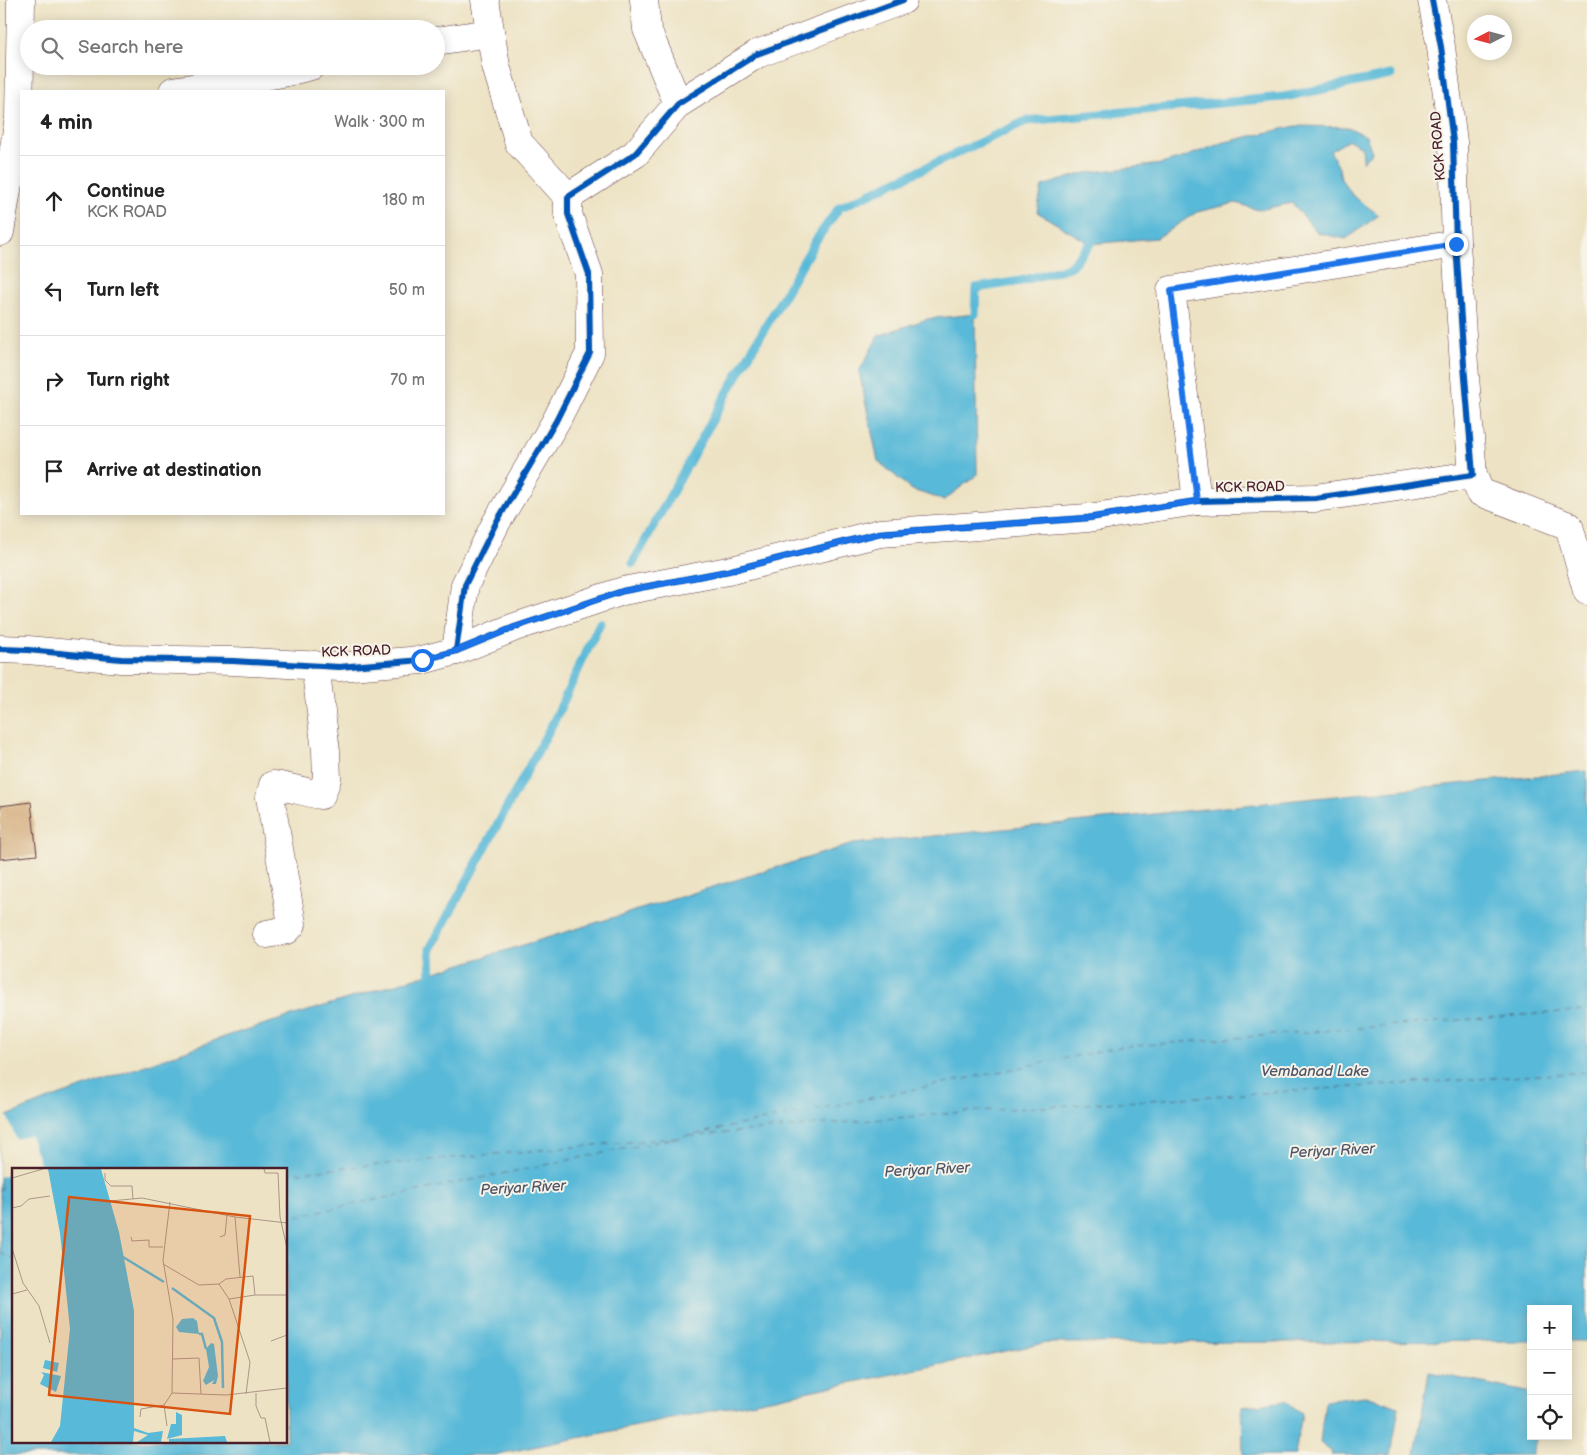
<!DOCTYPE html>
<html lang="en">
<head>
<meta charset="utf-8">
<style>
  :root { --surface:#fff; --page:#f6f6f6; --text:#222; --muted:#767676; --line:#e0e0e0 }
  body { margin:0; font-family:"Balsamiq Sans",sans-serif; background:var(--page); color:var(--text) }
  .controls { position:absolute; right:15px; bottom:15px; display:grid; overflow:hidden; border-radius:0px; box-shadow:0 2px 12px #0003 }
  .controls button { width:45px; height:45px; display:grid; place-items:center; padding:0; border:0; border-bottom:1px solid var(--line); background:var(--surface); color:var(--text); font:25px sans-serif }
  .compass { position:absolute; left:1467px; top:15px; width:45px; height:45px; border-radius:50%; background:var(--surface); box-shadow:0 2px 12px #0003; rotate:264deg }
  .stop { position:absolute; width:15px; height:15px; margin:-11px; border:4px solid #1a73e8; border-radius:50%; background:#fff }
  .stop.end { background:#1a73e8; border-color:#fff; box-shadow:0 1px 5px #0008 }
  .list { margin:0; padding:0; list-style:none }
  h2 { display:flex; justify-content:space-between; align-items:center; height:65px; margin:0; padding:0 20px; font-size:21px }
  h2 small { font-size:16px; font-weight:400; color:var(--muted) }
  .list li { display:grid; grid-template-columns:32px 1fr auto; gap:15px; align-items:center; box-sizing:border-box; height:90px; padding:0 20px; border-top:1px solid var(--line) }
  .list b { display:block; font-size:19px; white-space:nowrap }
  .list p { margin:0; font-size:16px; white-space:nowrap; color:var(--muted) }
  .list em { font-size:16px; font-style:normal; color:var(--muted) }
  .icon { flex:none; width:28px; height:28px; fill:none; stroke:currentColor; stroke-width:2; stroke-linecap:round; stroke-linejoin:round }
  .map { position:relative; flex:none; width:1587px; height:1455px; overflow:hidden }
  .search { position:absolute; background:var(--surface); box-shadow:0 2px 12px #0003; left:20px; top:20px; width:425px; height:55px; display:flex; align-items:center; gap:12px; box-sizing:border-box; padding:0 18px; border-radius:28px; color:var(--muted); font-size:19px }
  .panel { position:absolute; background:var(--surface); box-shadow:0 2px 12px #0003; left:20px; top:90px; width:425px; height:425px; border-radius:0px }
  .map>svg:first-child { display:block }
</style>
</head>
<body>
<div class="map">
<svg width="1587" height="1455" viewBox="0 0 1587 1455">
  <rect width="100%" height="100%" fill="#f7f3e8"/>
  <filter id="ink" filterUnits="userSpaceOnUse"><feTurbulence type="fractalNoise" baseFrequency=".02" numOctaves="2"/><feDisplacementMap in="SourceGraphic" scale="10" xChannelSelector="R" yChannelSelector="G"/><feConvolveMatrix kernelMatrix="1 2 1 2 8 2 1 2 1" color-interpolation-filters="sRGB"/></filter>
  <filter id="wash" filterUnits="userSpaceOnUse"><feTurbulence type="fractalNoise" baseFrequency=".0096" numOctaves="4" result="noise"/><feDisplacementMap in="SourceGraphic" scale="20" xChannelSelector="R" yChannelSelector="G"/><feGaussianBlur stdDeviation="1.12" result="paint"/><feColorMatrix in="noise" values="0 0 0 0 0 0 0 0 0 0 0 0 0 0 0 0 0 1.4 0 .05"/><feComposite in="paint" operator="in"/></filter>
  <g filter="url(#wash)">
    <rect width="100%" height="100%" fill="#ede3c4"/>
    <!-- water -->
    <g fill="#59b9d8" stroke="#526c82" fill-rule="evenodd">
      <path d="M1296,126l52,1 18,9 6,16 -9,10 -1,-15 -13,-7 -19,11 9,17 2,11 12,17 26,19 -33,24 -28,-6 -26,-30 -34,7 -22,-7 -39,9 -40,26 -67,6 -53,-32 5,-26 43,-13 76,-9 21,-6 43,-16z"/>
      <path d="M975,314l2,161 -33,25 -32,-10 -34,-29 -19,-89 19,-36 49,-17z"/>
      <path d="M1587,771v570h-19v-32h-37v32l-485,2 -552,112h-494v-336l38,-16 195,-69 620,-190zM14,1169h272v272h-272z"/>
      <path d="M1429,1372l102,21v43h6l-5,19h-117z"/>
      <path d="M1365,1396l34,11 -8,48h-60l1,-3 -12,-9 5,-42z"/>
      <path d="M1285,1401l17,12 -7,42h-52l-1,-48z"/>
    </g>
    <!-- pier -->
    <path fill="#ede3c4" d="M6,1113l10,26 14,-4 10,28 -16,6h-10v3l-14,5v-61z"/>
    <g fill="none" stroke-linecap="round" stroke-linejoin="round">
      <!-- stream -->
      <g stroke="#59b9d8" stroke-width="9">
        <path d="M975,314l1,-26 45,-7 49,-14 20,-23"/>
        <path d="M633,563l93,-168 90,-155 23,-32 187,-87 258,-24 107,-22"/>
        <path d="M431,984l-1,-35 124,-228 46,-98"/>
      </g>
      <!-- ferry -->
      <g stroke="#4f5568" stroke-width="1" stroke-dasharray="6 5" stroke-linecap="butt">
        <path d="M690,1136l273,-24 624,-40"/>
        <path d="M286,1173l388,-35"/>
        <path d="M0,1191l9,-17 5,1"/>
        <path d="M286,1218l834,-171 467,-37"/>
        <path d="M0,1253l14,6"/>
      </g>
    </g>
    <g id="blocks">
      <!-- building -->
      <path fill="#d6b183" d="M31,802l6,53 -37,4v-53z"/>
    </g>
  </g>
  <g filter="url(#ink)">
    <use href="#blocks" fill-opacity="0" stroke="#623c42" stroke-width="1"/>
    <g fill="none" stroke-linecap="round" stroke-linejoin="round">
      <!-- minor casing -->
      <g stroke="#623c42" stroke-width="29">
        <g id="minor">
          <path d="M485,0l11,66 23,77 49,54"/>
          <path d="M644,0l3,29 31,75"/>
          <path d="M436,41l54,-8"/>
          <path d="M173,91l110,-18 28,-7"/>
          <path d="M0,232l19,-114 2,-118"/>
          <path d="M1473,475l7,17 89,34 18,65"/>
          <path d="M1197,501l-26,-211 285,-46"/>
          <path d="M0,649l28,1 93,9 112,2 106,6 83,-7 34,-9 59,-24 108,-36 105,-20 152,-38 208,-15 109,-17 118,-3 158,-23 -9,-110 -8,-121 -3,-102 -12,-95 -9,-47"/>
          <path d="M456,651l9,-66 31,-62 60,-102 34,-68 -1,-79 -21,-60v-17l67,-43 43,-50 79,-50 146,-54"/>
          <path d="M267,934l20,-4 5,-6 -22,-127 3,-12c16,2 32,7 48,10l6,-16 -1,-28 -11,-86"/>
        </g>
      </g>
      <!-- minor -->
      <use href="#minor" stroke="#fff" stroke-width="28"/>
      <!-- cycleway casing -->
      <g stroke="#f7f3e8" stroke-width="9">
        <g id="cycleway">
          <path d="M0,649l28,1 93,9 112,2 106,6 83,-7 34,-9 59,-24 108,-36 105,-20 152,-38 208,-15 109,-17 118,-3 158,-23 -9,-110 -8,-121 -3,-102 -12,-95 -9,-47"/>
          <path d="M456,651l9,-66 31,-62 60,-102 34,-68 -1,-79 -21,-60v-17l67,-43 43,-50 79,-50 146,-54"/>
        </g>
      </g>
      <!-- cycleway -->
      <use href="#cycleway" stroke="#0057b8" stroke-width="6"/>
    </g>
  </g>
  <g fill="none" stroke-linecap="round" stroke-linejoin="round" filter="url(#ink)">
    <!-- route -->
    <path stroke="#1a73e8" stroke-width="6" d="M422,660l34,-9 59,-24 108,-36 105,-20 152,-38 208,-15 109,-17 -26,-211 285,-46"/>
  </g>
  <g text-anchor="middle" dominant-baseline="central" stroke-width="4" stroke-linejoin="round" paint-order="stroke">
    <!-- street labels -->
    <g font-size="14" fill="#4a1f2b" stroke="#f7f3e8">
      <text transform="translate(1438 146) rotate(-94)">KCK ROAD</text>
      <text transform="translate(1250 487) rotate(-1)">KCK ROAD</text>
      <text transform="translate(356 651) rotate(-2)">KCK ROAD</text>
    </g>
    <!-- water labels -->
    <g font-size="15" font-style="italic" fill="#4f5568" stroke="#f7f3e8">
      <text x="1315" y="1071">Vembanad Lake</text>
      <text transform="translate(1332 1151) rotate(-3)">Periyar River</text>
      <text transform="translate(927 1170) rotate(-3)">Periyar River</text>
      <text transform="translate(523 1188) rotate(-3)">Periyar River</text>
    </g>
  </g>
  <!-- overview -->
  <g transform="translate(12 1168)">
    <rect width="275" height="275" fill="#ede3c4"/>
    <path d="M36,1h53l18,63 15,79v117l14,5 15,-2 -2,11h-24l11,-7 -14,-4 -1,11h-82l9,-16 10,-97 -10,-96zM181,150l4,3 2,13 -20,-2 -3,-5 6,-8zM199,175l3,1 4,32 -2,8h-4l2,-4 -8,5 -3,-4 6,-14 -3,-18zM33,192l14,3 -2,9 -14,-4zM29,204l20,4 -5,16 -16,-8 4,-9zM164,244l6,3v20l-15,4 4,-15h5zM213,268l2,6h-58v-3z" fill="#59b9d8"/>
    <path fill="none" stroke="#59b9d8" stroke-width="2.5" d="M41,1l51,33 -3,9 -7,231M75,1l16,17 -12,20 8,73M111,89l41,25M160,120l42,30 8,24 1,46M89,125l4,49 -2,100M187,166h3l4,15"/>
    <path fill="none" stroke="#ac9587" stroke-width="1" d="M252,1l1,4h13l2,44 7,31M93,5v7l6,6h21l1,13M0,10l31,-9M98,33l32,-3 93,19 52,6M158,34l-7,58 10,59 -1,74 54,2 61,-7M0,40l9,-2 8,-7 21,-3M223,49l5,60M119,69l1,4 17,-1v7h14M208,69l5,-2 2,-20M0,80l11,35 16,23 11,37M151,96l36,21 20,-1 10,15 21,63 -4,32M207,116l7,-5 27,-3 2,19 -26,4M0,126l15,-4M243,127h32M259,173l16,-6M160,191l27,-1 2,36M244,225v13l5,12h4l5,24M152,237l3,21M128,249l1,-8 23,-4 8,-12"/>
    <path fill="#d8530f" fill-opacity="0.15" stroke="#d8530f" stroke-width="2.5" d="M57,29l181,19 -20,198 -181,-19z"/>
    <rect width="275" height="275" fill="none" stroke="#4a1f2b" stroke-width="2.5"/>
  </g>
</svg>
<div class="controls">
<button>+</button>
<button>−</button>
<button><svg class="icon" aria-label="locate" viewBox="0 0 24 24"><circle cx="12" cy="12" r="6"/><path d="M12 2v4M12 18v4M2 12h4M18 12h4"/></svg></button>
</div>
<svg class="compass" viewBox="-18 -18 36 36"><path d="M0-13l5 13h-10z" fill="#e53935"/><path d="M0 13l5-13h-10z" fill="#767676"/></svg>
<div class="stop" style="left:422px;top:660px"></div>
<div class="stop end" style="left:1456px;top:244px"></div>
<div class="search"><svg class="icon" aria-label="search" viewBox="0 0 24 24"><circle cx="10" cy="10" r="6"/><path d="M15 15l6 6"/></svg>Search here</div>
<section class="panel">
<h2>4 min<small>Walk · 300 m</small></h2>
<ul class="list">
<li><svg class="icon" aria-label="ahead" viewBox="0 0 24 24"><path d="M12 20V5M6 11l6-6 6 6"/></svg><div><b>Continue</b><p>KCK ROAD</p></div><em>180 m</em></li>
<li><svg class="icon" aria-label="left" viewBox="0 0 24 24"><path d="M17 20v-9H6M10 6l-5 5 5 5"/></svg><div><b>Turn left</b></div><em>50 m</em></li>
<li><svg class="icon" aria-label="right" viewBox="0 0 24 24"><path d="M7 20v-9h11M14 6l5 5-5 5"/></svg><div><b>Turn right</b></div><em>70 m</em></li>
<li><svg class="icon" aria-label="arrive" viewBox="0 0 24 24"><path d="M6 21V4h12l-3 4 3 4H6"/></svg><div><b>Arrive at destination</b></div></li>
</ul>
</section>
</div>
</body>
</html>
